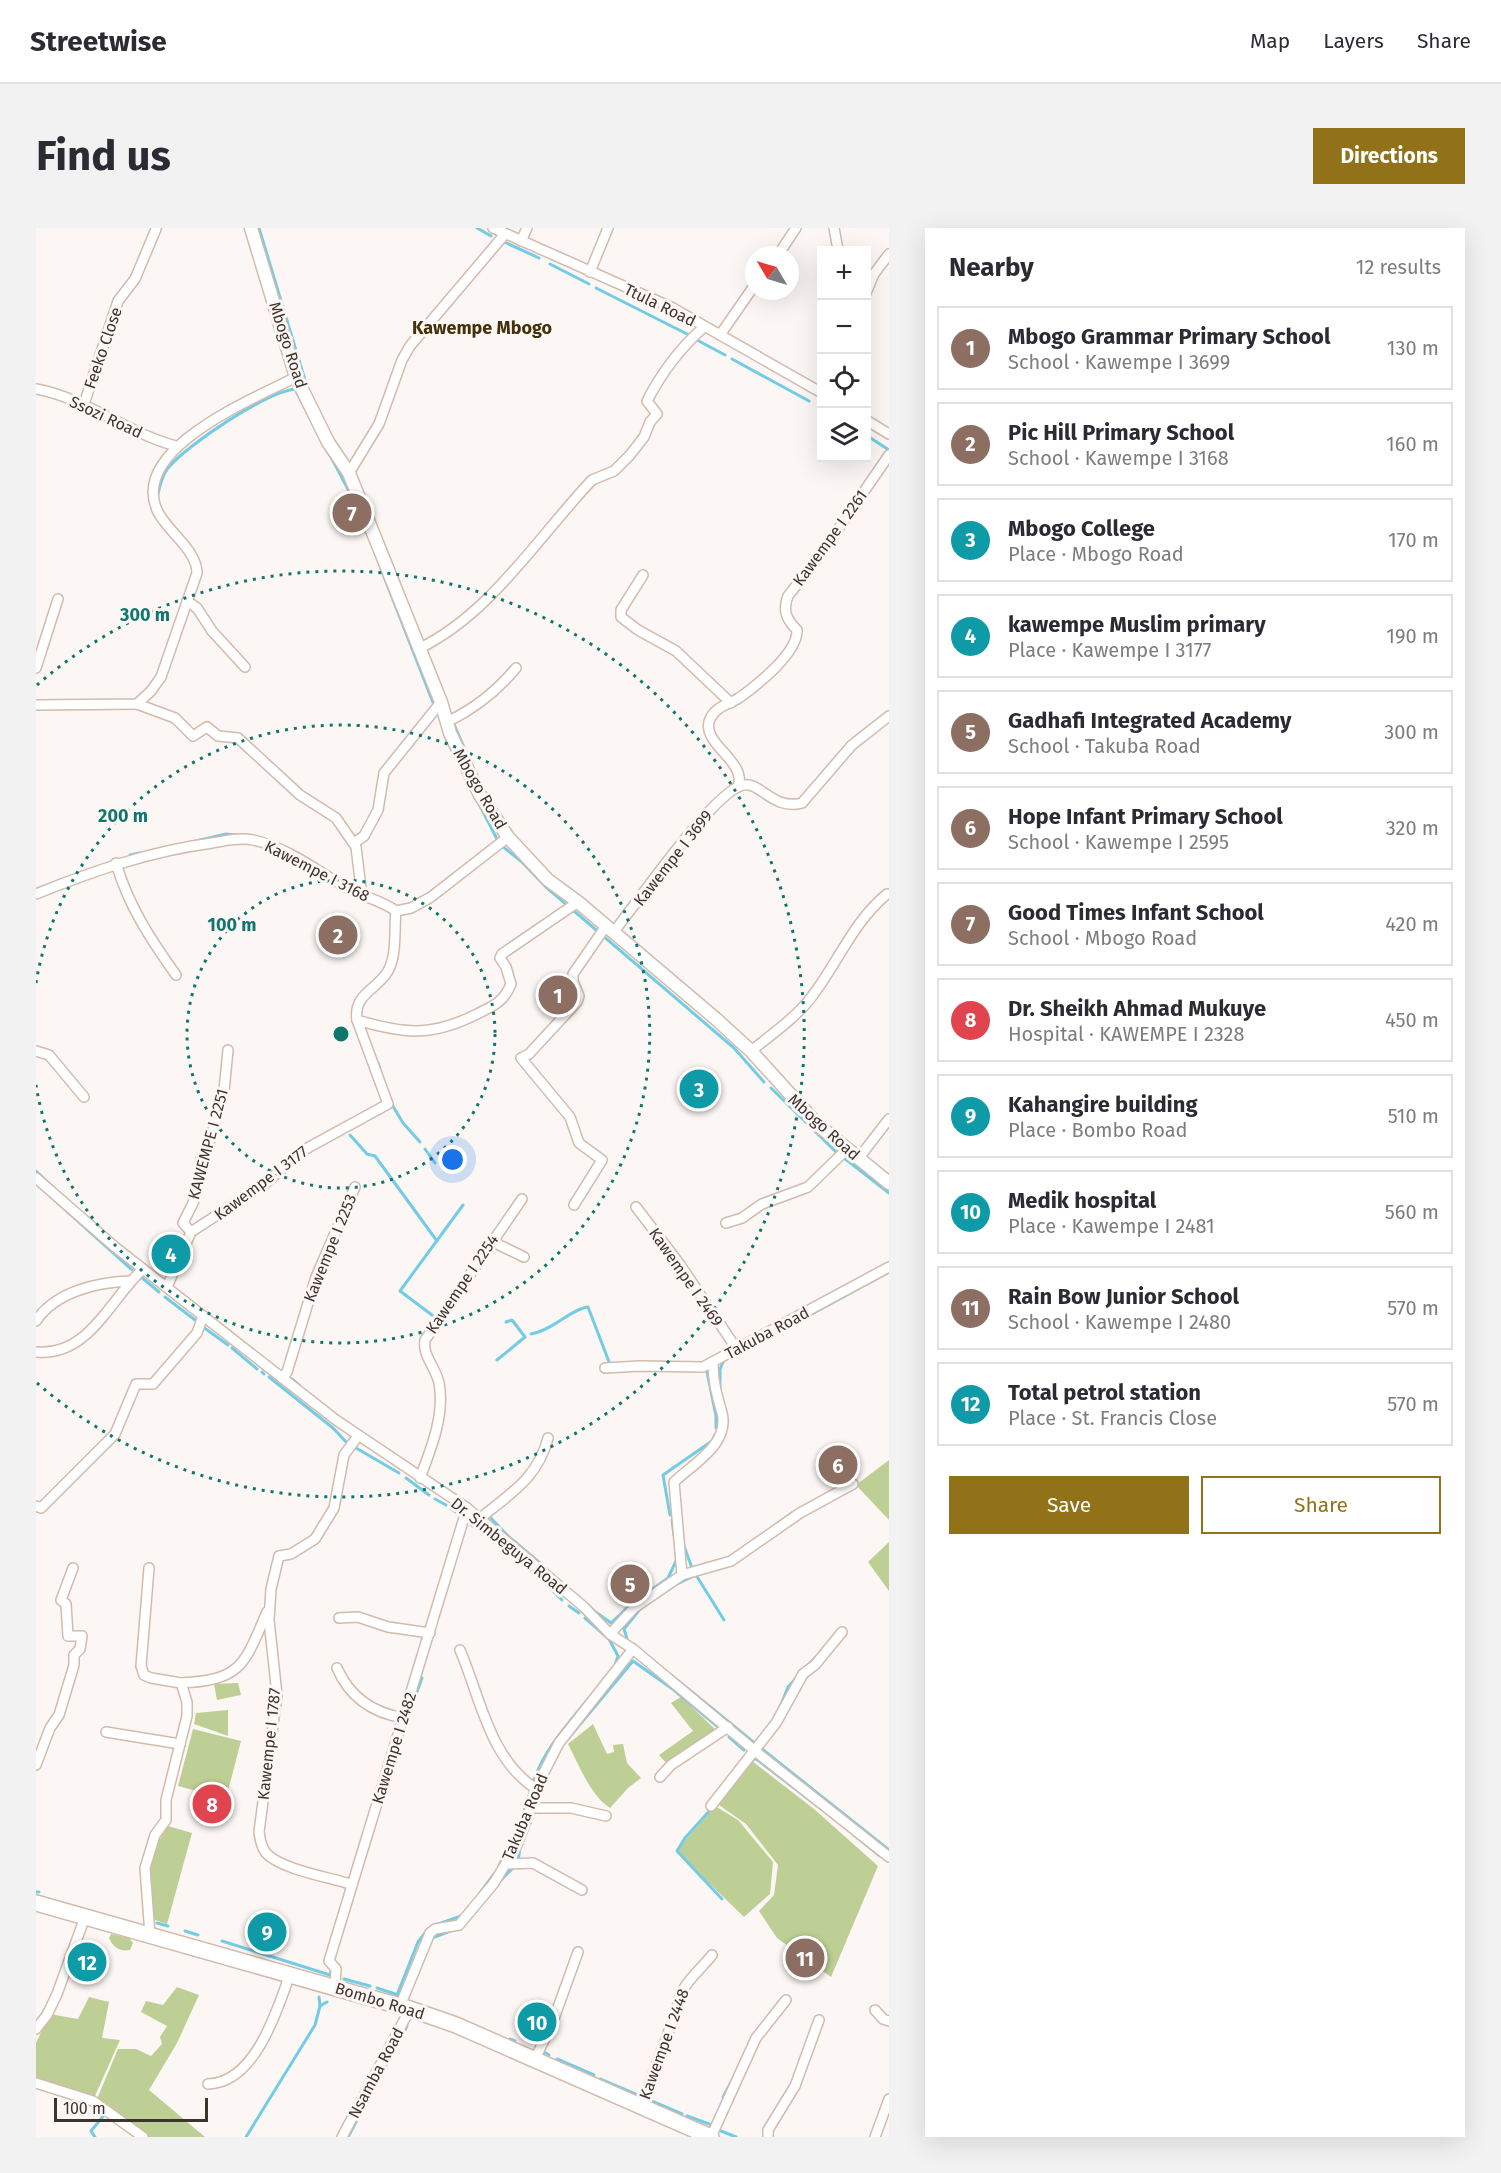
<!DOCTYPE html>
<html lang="en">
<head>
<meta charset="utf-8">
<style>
  :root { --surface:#fff; --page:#f2f2f3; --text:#2b2b33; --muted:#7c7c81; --line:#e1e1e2; --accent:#927219 }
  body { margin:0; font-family:"Fira Sans",sans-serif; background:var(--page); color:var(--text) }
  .controls { position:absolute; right:18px; top:18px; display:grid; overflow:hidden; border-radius:0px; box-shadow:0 6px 24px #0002 }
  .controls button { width:54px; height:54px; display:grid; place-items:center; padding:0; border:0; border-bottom:2px solid var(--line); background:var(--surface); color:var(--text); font:30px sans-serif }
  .compass { position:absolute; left:709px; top:18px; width:54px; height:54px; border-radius:50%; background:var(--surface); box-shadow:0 6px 24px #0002; rotate:308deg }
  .scale { position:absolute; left:18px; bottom:15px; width:154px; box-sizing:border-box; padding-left:6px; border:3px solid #3e342e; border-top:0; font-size:16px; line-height:21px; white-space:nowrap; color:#3e342e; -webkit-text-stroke:4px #fcf7f4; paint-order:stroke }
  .you { position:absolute; left:417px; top:932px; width:21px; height:21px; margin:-15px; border:4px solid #fff; border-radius:50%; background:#1a73e8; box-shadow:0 0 0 9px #1a73e833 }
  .badge { display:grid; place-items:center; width:39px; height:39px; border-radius:50%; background:var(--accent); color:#fff; font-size:20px; font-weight:700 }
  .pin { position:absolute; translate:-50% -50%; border:3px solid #fff; box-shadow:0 2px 6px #0006 }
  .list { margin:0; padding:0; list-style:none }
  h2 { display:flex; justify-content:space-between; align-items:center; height:78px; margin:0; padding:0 24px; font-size:26px }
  h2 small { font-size:20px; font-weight:400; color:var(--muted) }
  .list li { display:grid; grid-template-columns:39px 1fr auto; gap:18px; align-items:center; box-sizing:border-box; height:84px; margin:0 12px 12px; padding:0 12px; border:2px solid var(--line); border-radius:0px }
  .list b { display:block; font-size:22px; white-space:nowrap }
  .list p { margin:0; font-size:20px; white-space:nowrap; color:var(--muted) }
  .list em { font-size:20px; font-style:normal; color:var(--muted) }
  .actions { display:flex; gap:12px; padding:18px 24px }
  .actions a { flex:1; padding:14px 0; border:2px solid var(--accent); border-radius:0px; text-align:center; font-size:21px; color:var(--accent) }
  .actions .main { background:var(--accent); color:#fff }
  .icon { flex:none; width:33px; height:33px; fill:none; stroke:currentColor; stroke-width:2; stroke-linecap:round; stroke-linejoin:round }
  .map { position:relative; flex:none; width:853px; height:1909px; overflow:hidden; border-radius:0px }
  header { display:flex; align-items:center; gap:36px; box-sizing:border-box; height:84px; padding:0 30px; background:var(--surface); border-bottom:2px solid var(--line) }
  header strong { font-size:28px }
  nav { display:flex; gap:33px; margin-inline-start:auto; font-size:21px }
  .intro { display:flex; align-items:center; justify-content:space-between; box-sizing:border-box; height:144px; padding:0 36px }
  h1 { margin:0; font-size:42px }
  .button { padding:15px 27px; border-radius:0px; background:var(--accent); color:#fff; font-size:21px; font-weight:700 }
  main { display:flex; gap:36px; padding:0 36px }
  aside { flex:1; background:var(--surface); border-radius:0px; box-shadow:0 6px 24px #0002 }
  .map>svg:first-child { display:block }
</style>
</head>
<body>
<header>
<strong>Streetwise</strong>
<nav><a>Map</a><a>Layers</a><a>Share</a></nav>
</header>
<div class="intro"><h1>Find us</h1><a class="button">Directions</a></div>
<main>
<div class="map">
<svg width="853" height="1909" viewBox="0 0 853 1909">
  <rect width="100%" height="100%" fill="#fcf7f4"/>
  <!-- green -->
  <g fill="#bdcf94">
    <path d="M853,1232v60l-33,-35z"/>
    <path d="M853,1314v49l-21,-29z"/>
    <path d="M202,1455l3,12 -24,5 -3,-16z"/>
    <path d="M645,1469l35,33 -48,35 -9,-10 34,-24 -22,-28z"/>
    <path d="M192,1482v26l-34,-12 2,-11z"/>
    <path d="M557,1496l14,30 7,-2 -1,-7 10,-1 4,19 14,15 -13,10 -18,20c-20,-13 -31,-43 -42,-64z"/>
    <path d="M157,1501l48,12 -13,50 -22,-5 -2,7 -26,-7z"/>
    <path d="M716,1533l62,48 64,57 -47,111 -54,-39 -18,-27 15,-16 4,-30 -32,-41 -27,-19z"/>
    <path d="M679,1578l23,14 35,42 -3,32 -26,23 -68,-66z"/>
    <path d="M132,1598l24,7 -25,91 -12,-4c-13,-29 -6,-69 13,-94z"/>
    <path d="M75,1706l18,4 4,5 -3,7c-11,2 -17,-3 -21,-12z"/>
    <path d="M141,1759l22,8 -22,48 -28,47 56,47h-57l-51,-38 21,-50h18l15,7 11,-12 -2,-7 7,-11 -26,-14 5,-11 17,4z"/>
    <path d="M53,1769l20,5 -7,36 18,2 -26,58 -58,-18v-37l14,-29 28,5z"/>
  </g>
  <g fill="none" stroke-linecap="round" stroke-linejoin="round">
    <!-- stream -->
    <g stroke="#73cce6" stroke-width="3">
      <path d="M223,0l49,162"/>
      <path d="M441,0l14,8"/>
      <path d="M466,13l37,17"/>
      <path d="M514,36l39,20"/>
      <path d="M560,60l93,47"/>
      <path d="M661,112l28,15"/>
      <path d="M696,131l77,42"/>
      <path d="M261,165l52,98 17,41"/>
      <path d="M830,207l23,15"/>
      <path d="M122,266c2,-9 4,-19 10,-26 20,-24 98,-76 128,-79"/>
      <path d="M352,327l11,27"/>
      <path d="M347,346l51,131"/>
      <path d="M417,494l13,30"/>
      <path d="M443,576l19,37"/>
      <path d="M160,613l30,-7 28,3"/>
      <path d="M466,618l20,16 24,25 188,161 30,34"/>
      <path d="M94,627l10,-2"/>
      <path d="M342,835l4,14"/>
      <path d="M735,860l64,63 54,42"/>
      <path d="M355,875l12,20 17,19"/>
      <path d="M314,907l17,19 8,2 62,85"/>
      <path d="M389,921l10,14"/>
      <path d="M0,943l18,17"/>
      <path d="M15,969l81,73"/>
      <path d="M56,993l13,12"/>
      <path d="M105,1049l18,15"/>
      <path d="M129,1069l34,26"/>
      <path d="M396,1087l-32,-24 63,-86"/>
      <path d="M759,1095l94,-51"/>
      <path d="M167,1099l25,18"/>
      <path d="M495,1106c22,-4 40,-25 57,-27l23,60"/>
      <path d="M196,1120l25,21"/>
      <path d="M461,1132l28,-23 -13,-17 -6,2"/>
      <path d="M670,1139l10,49v12"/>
      <path d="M226,1144l2,2"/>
      <path d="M233,1149l64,51 15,16"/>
      <path d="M256,1151l8,7"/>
      <path d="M684,1163v-22l4,-9"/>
      <path d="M685,1215l6,-19"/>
      <path d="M320,1220l43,25"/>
      <path d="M370,1250l23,17"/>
      <path d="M399,1271l11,6"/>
      <path d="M415,1281l11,7"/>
      <path d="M452,1287l19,20 40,34"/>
      <path d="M634,1287l-7,-40 49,-34 3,-6"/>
      <path d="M636,1292l2,15"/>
      <path d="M435,1297l12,5 30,25"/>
      <path d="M738,1298l18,-13"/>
      <path d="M648,1318l8,22 3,-1"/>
      <path d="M484,1333l5,4"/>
      <path d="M495,1342l9,8"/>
      <path d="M516,1346l10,9"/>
      <path d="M508,1354l18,18"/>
      <path d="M639,1357l21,-10 28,45"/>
      <path d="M597,1375l35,-25 9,-19"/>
      <path d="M533,1378l10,7"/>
      <path d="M554,1380l21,15 19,-18"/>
      <path d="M549,1390l24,21 9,17 -3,9"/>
      <path d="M592,1414l-4,-13 17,-21"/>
      <path d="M772,1437l10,-10"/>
      <path d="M635,1447l86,70"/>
      <path d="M744,1479l8,-20 10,-11"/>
      <path d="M371,1491l15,-41"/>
      <path d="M693,1509l15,13"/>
      <path d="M525,1519l72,-86 41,29 44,37"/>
      <path d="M726,1521l127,101"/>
      <path d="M359,1532l10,-34"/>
      <path d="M715,1534l4,-4 69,53"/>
      <path d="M497,1555c10,-32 34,-58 55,-84"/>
      <path d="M501,1577l4,-14"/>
      <path d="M676,1580l-27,30 -8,13 45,48"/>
      <path d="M817,1606l27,22"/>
      <path d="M487,1613l12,-30"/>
      <path d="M482,1633l2,-13"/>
      <path d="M463,1638l24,-51 8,-26"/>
      <path d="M464,1653l14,-14"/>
      <path d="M0,1664h3"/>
      <path d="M444,1665l14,-19"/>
      <path d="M121,1695l11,3"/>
      <path d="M397,1698l28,-10"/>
      <path d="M424,1701l13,-15"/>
      <path d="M149,1703l13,4"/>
      <path d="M396,1710l21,-8"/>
      <path d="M186,1713l108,34 2,-8"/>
      <path d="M308,1751l26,7"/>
      <path d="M341,1760l21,7"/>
      <path d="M361,1767l21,-53 10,-13"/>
      <path d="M283,1769l1,9"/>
      <path d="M1,1795l10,-17"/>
      <path d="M474,1811l5,2"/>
      <path d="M508,1824l5,3"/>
      <path d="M521,1831l37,16"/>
      <path d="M564,1851l82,35"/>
      <path d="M687,1869l12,-22"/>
      <path d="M651,1888l25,9"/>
      <path d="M685,1903l15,6"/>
      <path d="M59,1909l-4,-6 14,-17"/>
      <path d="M210,1909l69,-112 5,-19 7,-4"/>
      <path d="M312,1909l59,-111"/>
      <path d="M843,1909l9,-24"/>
    </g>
    <!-- minor casing -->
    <g stroke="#d2bbac" stroke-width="12">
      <g id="minor">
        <path d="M457,0l178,79 151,86"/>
        <path d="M798,0l4,22"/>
        <path d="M485,13l6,-13"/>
        <path d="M742,27l18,-27"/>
        <path d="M554,44l18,-44"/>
        <path d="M830,65l8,-19 15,-20"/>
        <path d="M684,107l34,-49"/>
        <path d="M0,161c50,9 91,44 140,57"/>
        <path d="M48,176l34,-103 17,-22 21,-50"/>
        <path d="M830,192l23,14"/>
        <path d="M313,245l30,-49 23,-64 8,-14 95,-112"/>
        <path d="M607,347l-22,35v7l17,13 38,21 55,52"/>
        <path d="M151,373l10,7 15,23 33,36"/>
        <path d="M382,421c72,-34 120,-112 174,-169l22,-9 16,-16 14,-18 6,-15 7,-8 -10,-13c15,-29 33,-53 57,-74"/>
        <path d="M0,440l22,-69"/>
        <path d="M101,476l38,14 18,18 14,-9 11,9 20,2 62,57 36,23 20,29 6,49"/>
        <path d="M0,477l101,-1 14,-13 10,-14 36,-104c0,-23 -29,-41 -39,-61 -31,-63 96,-113 138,-135"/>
        <path d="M411,494c27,-13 50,-31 69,-54"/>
        <path d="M702,559c10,-26 -39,-44 -28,-68 5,-12 19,-15 29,-21 18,-13 59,-45 58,-68 -10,-10 -15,-19 -9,-34l36,-46 65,-95"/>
        <path d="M318,615l10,-7 14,-26 6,-37 57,-71"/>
        <path d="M80,635c12,42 35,77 60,112"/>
        <path d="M0,666c57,-23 115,-43 176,-51 13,-2 27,-6 41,-3 34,7 64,31 94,48 16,9 34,12 49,23l15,-3 20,-11 77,-60"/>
        <path d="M577,705c23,-29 100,-141 130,-148 17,-4 30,26 59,18l50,-58 37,-29"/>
        <path d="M321,792c47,14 75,17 120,-6 16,-8 27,-12 34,-30l-5,-17 -6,-9 2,-4 76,-52"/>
        <path d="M0,823l13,4 35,42"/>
        <path d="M715,823c21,-17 46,-34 62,-56 25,-33 41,-74 74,-101"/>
        <path d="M822,931l31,-40"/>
        <path d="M0,950l79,69 221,173 131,88 117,99 26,27 23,15 127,106 129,102"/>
        <path d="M538,977l28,-45 -23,-17 -9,-26 -49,-59 8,-4 48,-52 2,-6 -6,-15v-7l33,-48"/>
        <path d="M600,979l45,59 55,82"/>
        <path d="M690,995l16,-5 20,-14 46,-17 39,-38"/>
        <path d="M155,1004l-8,-9 11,-22 7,-42 9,-19 14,-49 4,-41"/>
        <path d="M455,1013l33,16"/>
        <path d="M131,1059l24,-55 75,-49 36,-32 86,-47 -31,-84c-4,-26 20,-30 31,-49 9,-16 6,-41 8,-60"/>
        <path d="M0,1093c19,-29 61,-39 94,-40"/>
        <path d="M0,1124c53,5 74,-53 107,-83"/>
        <path d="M569,1140l35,-2 63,1 186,-100"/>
        <path d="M246,1150l5,-6 29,-95 39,-90"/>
        <path d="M384,1250c11,-29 25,-63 19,-95 -3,-15 -17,-28 -14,-43l97,-141"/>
        <path d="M0,1278l5,2 74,-74 21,-50h17l44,-51 6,-17"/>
        <path d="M442,1292c31,-26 59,-40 70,-82"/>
        <path d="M113,1340l-8,98 3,9 7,3 30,5 6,19v14l-21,84v20l-11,15 -10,33 5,67"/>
        <path d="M646,1347l49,-14 69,-48 53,-29"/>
        <path d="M303,1390l19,-1 30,10 42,6"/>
        <path d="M574,1406l24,-26 48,-33 -8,-93c19,-18 56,-38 48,-69 -5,-18 -9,-30 -9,-50"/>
        <path d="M424,1422c21,49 29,108 76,139"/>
        <path d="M301,1440c13,30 36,45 67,50"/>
        <path d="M145,1455c61,-3 63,-18 86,-71"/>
        <path d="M70,1504l74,12"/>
        <path d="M0,1537l14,-37 9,-13 15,-50v-10l6,-6 2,-13h-14l-2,-32 -5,-4 12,-32"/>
        <path d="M624,1549l11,-12 57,-38"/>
        <path d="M675,1578l65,-83 27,-49 12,-9 27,-33"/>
        <path d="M495,1580h40l35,8"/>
        <path d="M470,1636l27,-1 49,27"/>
        <path d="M314,1656c-22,-7 -65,-14 -82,-29 -6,-5 -8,-15 -9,-23l18,-137 -8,-75 2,-31 8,-33 12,-2 24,-15 19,-31 10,-53 14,-19"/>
        <path d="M299,1758l1,-17 -7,-8 138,-453"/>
        <path d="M364,1778l30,-73 5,-4 24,-4 35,-42 23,-38 24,-67 18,-35 74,-94"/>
        <path d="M839,1782l8,9 6,2"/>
        <path d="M0,1801l11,-14 10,-21 28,-77"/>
        <path d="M498,1833l18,-37 26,-72"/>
        <path d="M0,1855l57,18 50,36"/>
        <path d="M172,1856c47,-1 69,-73 82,-110"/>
        <path d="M605,1879l36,-98c3,-25 21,-36 35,-54"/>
        <path d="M306,1909l68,-128"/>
        <path d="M675,1909l45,-99 30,-38"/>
        <path d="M732,1909v-7l27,-44 24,-66"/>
        <path d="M839,1909l14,-38"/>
      </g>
    </g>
    <!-- tertiary casing -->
    <g stroke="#d2bbac" stroke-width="15">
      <path id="tertiary" d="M215,0l45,149 32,65 21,31 92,229 9,31 30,62 28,42 40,43 30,22 138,117 35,32 67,74 71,58"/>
    </g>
    <!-- primary casing -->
    <g stroke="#d2bbac" stroke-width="18">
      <path id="primary" d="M0,1675l374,106 46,16 255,112"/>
    </g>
    <!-- minor -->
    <use href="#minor" stroke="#fff" stroke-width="9"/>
    <!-- tertiary -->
    <use href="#tertiary" stroke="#fff" stroke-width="12"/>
    <!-- primary -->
    <use href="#primary" stroke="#fff" stroke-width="15"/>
  </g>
  <!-- distance rings -->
  <g fill="none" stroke="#0f766e" stroke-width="3" stroke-dasharray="3 6">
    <circle cx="305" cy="806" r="154"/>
    <path d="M0 755A309 309 0 1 1 0 857"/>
    <path d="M1 457A463 463 0 1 1 1 1155"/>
  </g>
  <g text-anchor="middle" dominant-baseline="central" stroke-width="6" stroke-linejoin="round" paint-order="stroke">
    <!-- street labels -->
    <g font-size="16" fill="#3e342e" stroke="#fcf7f4">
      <text transform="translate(624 77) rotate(26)">Ttula Road</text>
      <text transform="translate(252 117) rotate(72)">Mbogo Road</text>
      <text transform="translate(67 120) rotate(-71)">Feeko Close</text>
      <text transform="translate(70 189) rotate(25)">Ssozi Road</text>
      <text transform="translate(794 310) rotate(-54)">Kawempe I 2261</text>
      <text transform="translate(444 561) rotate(60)">Mbogo Road</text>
      <text transform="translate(637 630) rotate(-52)">Kawempe I 3699</text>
      <text transform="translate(281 643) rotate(27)">Kawempe I 3168</text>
      <text transform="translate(788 899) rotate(42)">Mbogo Road</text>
      <text transform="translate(172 916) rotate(-75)">KAWEMPE I 2251</text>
      <text transform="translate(225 955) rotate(-37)">Kawempe I 3177</text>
      <text transform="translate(294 1020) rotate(-68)">Kawempe I 2253</text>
      <text transform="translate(650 1049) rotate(55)">Kawempe I 2469</text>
      <text transform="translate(426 1056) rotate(-56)">Kawempe I 2254</text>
      <text transform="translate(731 1105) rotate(-28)">Takuba Road</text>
      <text transform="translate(473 1318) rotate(39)">Dr. Simbeguya Road</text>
      <text transform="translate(233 1516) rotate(-84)">Kawempe I 1787</text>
      <text transform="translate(358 1520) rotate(-73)">Kawempe I 2482</text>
      <text transform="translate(489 1589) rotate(-67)">Takuba Road</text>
      <text transform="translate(344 1773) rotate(17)">Bombo Road</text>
      <text transform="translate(628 1816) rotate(-70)">Kawempe I 2448</text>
      <text transform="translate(340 1845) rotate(-62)">Nsamba Road</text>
    </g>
    <!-- neighbourhood labels -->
    <g font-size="18" font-weight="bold" fill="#423209" stroke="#fcf7f4">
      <text x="446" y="100">Kawempe Mbogo</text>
    </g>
  </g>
  <circle cx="305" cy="806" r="9" fill="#0f766e" stroke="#fcf7f4" stroke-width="3"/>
  <g font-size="18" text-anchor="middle" font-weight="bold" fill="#0f766e" stroke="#fcf7f4" stroke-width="6" stroke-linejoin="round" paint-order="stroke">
    <text x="109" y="393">300 m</text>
    <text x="87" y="594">200 m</text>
    <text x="196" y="703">100 m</text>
  </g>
</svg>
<div class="controls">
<button>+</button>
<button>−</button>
<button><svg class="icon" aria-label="locate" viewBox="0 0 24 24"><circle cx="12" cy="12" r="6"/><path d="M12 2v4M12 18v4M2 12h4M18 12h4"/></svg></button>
<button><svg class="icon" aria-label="layers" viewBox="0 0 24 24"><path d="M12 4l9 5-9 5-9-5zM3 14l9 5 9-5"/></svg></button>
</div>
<svg class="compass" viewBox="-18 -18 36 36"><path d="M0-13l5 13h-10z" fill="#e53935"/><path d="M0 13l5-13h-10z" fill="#7c7c81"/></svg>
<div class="scale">100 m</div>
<div class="you"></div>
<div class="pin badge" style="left:522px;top:767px;background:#8d6e63">1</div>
<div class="pin badge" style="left:302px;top:707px;background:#8d6e63">2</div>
<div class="pin badge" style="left:663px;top:861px;background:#0f9aa8">3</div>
<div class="pin badge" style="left:135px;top:1026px;background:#0f9aa8">4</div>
<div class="pin badge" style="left:594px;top:1356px;background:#8d6e63">5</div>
<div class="pin badge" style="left:802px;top:1237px;background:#8d6e63">6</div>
<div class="pin badge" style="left:316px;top:285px;background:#8d6e63">7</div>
<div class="pin badge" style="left:176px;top:1576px;background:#e0444e">8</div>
<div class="pin badge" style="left:231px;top:1704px;background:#0f9aa8">9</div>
<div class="pin badge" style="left:501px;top:1794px;background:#0f9aa8">10</div>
<div class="pin badge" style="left:769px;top:1730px;background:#8d6e63">11</div>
<div class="pin badge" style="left:51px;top:1734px;background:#0f9aa8">12</div>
</div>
<aside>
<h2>Nearby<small>12 results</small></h2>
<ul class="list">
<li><span class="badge" style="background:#8d6e63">1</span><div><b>Mbogo Grammar Primary School</b><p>School · Kawempe I 3699</p></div><em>130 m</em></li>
<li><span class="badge" style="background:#8d6e63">2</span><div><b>Pic Hill Primary School</b><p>School · Kawempe I 3168</p></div><em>160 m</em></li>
<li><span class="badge" style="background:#0f9aa8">3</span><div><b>Mbogo College</b><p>Place · Mbogo Road</p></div><em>170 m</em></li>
<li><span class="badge" style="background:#0f9aa8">4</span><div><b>kawempe Muslim primary</b><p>Place · Kawempe I 3177</p></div><em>190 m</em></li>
<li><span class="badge" style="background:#8d6e63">5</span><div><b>Gadhafi Integrated Academy</b><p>School · Takuba Road</p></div><em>300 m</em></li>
<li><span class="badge" style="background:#8d6e63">6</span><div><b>Hope Infant Primary School</b><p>School · Kawempe I 2595</p></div><em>320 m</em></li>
<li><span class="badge" style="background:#8d6e63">7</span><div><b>Good Times Infant School</b><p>School · Mbogo Road</p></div><em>420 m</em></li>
<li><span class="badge" style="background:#e0444e">8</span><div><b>Dr. Sheikh Ahmad Mukuye</b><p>Hospital · KAWEMPE I 2328</p></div><em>450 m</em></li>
<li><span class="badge" style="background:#0f9aa8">9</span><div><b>Kahangire building</b><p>Place · Bombo Road</p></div><em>510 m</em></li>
<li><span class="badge" style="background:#0f9aa8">10</span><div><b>Medik hospital</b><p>Place · Kawempe I 2481</p></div><em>560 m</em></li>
<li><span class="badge" style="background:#8d6e63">11</span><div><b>Rain Bow Junior School</b><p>School · Kawempe I 2480</p></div><em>570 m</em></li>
<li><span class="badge" style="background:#0f9aa8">12</span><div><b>Total petrol station</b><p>Place · St. Francis Close</p></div><em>570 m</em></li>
</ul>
<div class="actions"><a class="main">Save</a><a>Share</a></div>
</aside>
</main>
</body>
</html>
